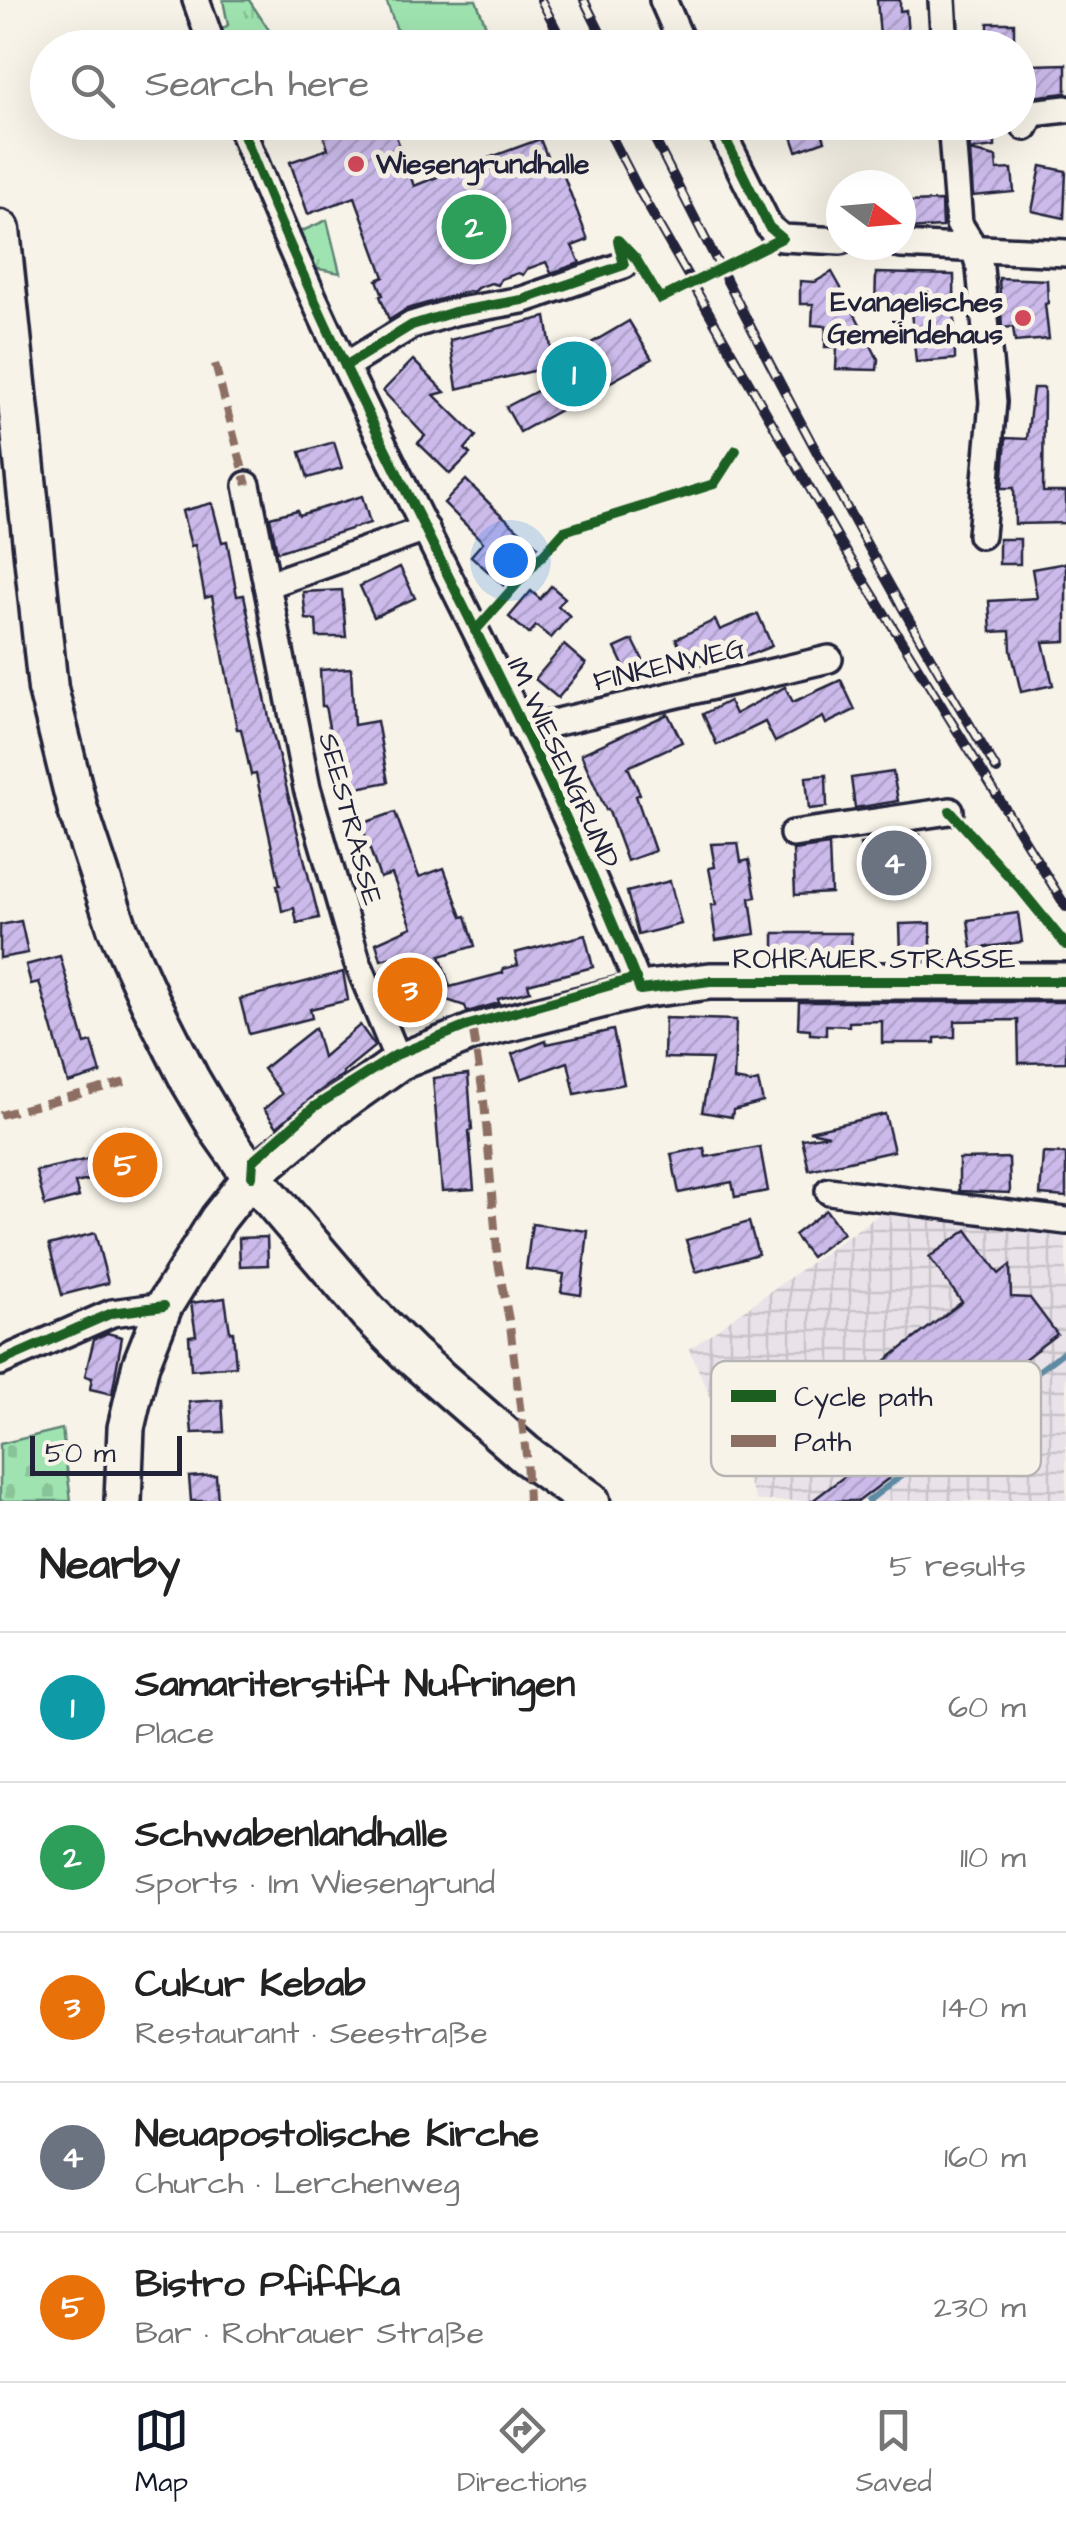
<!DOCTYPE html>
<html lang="en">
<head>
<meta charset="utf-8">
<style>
  :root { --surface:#fff; --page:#f2f2f2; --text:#222; --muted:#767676; --line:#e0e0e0; --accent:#111827 }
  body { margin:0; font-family:"Architects Daughter",sans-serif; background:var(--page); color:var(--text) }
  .compass { position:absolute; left:826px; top:170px; width:90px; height:90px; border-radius:50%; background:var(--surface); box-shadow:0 10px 40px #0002; rotate:106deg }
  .scale { position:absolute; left:30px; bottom:25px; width:152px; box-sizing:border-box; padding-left:10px; border:5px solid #22223b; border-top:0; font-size:28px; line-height:35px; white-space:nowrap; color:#22223b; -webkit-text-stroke:8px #f7f3e8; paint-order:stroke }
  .you { position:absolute; left:510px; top:560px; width:35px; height:35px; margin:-25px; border:8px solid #fff; border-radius:50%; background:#1a73e8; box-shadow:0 0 0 15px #1a73e833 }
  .badge { display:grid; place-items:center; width:65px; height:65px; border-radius:50%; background:var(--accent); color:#fff; font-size:32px; font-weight:700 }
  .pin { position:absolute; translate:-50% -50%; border:5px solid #fff; box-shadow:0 2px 10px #0006 }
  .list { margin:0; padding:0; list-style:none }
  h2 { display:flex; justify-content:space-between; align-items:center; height:130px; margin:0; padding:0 40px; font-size:42px }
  h2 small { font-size:32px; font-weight:400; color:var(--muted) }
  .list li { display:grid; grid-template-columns:65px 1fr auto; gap:30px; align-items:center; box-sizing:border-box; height:150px; padding:0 40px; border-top:2px solid var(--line) }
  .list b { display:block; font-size:38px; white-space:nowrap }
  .list p { margin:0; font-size:32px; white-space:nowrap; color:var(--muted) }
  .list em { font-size:32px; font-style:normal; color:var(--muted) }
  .icon { flex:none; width:55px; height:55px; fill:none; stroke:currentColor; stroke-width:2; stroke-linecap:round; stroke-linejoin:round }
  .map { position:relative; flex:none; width:1066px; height:1501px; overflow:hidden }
  .search { position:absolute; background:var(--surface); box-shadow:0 10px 40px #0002; left:30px; right:30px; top:30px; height:110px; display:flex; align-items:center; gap:25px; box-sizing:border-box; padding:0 35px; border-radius:55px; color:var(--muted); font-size:38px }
  .sheet { height:880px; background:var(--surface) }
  nav { display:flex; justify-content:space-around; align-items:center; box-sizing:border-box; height:140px; border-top:2px solid var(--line); background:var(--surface); font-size:28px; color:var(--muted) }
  nav a { display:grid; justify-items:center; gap:5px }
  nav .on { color:var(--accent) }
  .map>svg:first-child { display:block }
</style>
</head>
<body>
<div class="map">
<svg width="1066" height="1501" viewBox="0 0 1066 1501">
  <defs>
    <pattern id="industrial-grid" width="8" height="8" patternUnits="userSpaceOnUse" patternTransform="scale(2.5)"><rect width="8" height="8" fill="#eae2e9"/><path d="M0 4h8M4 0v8" fill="none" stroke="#c8c2c9"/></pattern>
    <pattern id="grass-tufts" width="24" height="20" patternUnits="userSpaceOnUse" patternTransform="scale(2.5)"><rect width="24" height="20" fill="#9fe4b0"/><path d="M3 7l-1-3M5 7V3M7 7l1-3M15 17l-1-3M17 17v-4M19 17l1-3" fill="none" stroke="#89c398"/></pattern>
    <pattern id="cemetery-stones" width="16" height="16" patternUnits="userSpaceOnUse" patternTransform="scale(2.5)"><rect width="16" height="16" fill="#9fe4b0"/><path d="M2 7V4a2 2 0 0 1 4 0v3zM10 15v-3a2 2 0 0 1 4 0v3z" fill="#89c398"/></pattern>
    <pattern id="building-hatch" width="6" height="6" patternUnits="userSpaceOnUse" patternTransform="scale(2.5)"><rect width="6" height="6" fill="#cbbaea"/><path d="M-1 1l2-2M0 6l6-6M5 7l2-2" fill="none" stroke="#aea0ca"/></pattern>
  </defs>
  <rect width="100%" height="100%" fill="#f7f3e8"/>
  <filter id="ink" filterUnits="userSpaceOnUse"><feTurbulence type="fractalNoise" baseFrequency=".01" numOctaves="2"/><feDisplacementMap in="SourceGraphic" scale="20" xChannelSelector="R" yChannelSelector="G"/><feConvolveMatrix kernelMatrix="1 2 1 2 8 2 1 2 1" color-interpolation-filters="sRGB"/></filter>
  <g filter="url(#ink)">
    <!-- industrial -->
    <path fill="url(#industrial-grid)" d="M892,1205l174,23v273h-309l-68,-152z"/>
    <!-- grass -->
    <g fill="url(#grass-tufts)" stroke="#608376" stroke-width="2.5">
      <path d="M223,0h26l20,30 -9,17h-38l-5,-14 11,-8z"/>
      <path d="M327,220l13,53 -32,-6 -15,-32z"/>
    </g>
    <!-- cemetery -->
    <path fill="url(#cemetery-stones)" stroke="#608376" stroke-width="2.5" d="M62,1429l9,72h-71v-57z"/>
    <!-- pitch -->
    <path fill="#9fe4b0" stroke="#608376" stroke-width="2.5" d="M386,0h90l18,47h-91z"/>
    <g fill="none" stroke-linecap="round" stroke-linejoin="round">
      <!-- stream -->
      <path stroke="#5f8aa3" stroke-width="6" d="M868,1501l198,-151"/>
    </g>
    <!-- building -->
    <g fill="url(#building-hatch)" stroke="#22223b" stroke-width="2.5">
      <path d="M877,0h23v11l6,-1 3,38h-28z"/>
      <rect x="988" y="23" width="26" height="25"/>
      <path d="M1066,64v29l-35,4v-32z"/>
      <path d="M319,122h72l23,64 23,-9 3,-7 8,3 92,-34 14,35 8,-3 26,69 -16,6 8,17 -29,10 -5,-11 -19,7 -4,6 -5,-2 -17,6 -3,6 -7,-2 -14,5 -4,4 -4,-1 -62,18 -18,11 -9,-24 3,-1 -6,-15 7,-3 -29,-80 -47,17 -18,-52 38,-13z"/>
      <path d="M787,122h32l6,19 -28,10z"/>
      <path d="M968,122h27v25l-25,3z"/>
      <path d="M970,151l26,6 1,13 15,-1 2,23 -41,4z"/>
      <path d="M1041,166l25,5 -2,47 -32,-7z"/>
      <path d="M941,201l1,26 -36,2 -2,-27z"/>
      <path d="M832,272l9,16 1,16 7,-1 29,56 -1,11 -41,-1 1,-22h-12l1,-21 -14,-1 1,-21h-13v-23l15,1z"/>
      <path d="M876,273l78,2 1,84 -39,3 -5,-51 -36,-1z"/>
      <path d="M999,278l48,2 1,23 -3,1 4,35 -34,3 -2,-15 -11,1z"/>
      <path d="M546,317l8,49 -97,23 -7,-49z"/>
      <path d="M629,321l23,38 -132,73 -14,-25 89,-46 -2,-4 -30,7 -2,-3z"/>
      <path d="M413,360l32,32 -11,3 42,41 -11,13 5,5 -20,20 -32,-31 7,-7 -42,-45z"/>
      <path d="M1033,388h11l-1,104h23v31l-51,1 -1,-36h-12l4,-50 21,1z"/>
      <path d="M334,442l8,26 -34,10 -8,-26z"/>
      <path d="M466,480l31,31 43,37 -35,39 -34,-31 12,-14 -39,-39z"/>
      <path d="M362,496l8,27 -93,29 -7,-35 27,-7 2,5z"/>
      <path d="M212,503l10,39 5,-1 10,55 7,-1 26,127 49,196 -22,5 -3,-15 -12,3 -5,-26h3l-24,-111 -5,1 -10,-46h-4l-25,-133 -7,2 -10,-53 -4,1 -9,-35z"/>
      <rect x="999" y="539" width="21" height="25"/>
      <path d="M1066,563v78l-23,1 10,43 -32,7 -10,-42 -1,-19 -19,1 -2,-31 48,-3 -5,-29z"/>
      <path d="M400,567l15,31 -41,19 -14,-31z"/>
      <path d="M551,586l14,12 -7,8 12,10 -19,22 -15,-12 -7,8 -20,-17 22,-26 9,8z"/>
      <path d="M342,590l4,47h-29l-1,-17 -10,-1 -3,-27z"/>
      <path d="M758,614l14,32 -30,12 -5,-11 -46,23 -15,-31 39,-19 5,10z"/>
      <path d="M633,640l17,34 -19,8 -16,-34z"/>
      <path d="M564,645l22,19 -28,34 -23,-19z"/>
      <path d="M351,668l3,57 23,-4 11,61 -47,9 -16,-85h-3l-2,-36z"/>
      <path d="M841,680l14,30 -29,14 -3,-7 -48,25 -10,-20 -48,23 -14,-31 26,-13 6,13 50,-27 8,15z"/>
      <path d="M668,714l14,28 -54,25 12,27 -4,2 19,55 -28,10 -19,-52 -2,1 -25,-56z"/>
      <path d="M893,772l5,29 -43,7 -4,-30z"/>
      <path d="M826,775l1,32 -18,2 -3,-32z"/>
      <path d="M395,812l24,65 25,-9 18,49 4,-1 9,30 -35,10 10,31 53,-14v-4l15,-4 -3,-12 70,-18 8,32 -65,17 2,7 -32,8 1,4 -32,9 -2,-6 -27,-9 -7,21 -23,-8 7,-21 -11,-2 -8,-31 -15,4 -5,-17 36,-16 -20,-53 -12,4 -19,-54z"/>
      <path d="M920,835l5,38 -59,9 -6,-38z"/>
      <path d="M738,843l3,19 8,-2 7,37 -6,1 5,36 -39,6 -5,-35h5l-7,-37 6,-1 -4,-23z"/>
      <path d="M829,845l2,48 -36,2 -2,-45z"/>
      <path d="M670,881l11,43 -43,11 -11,-43z"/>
      <path d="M1018,913l4,29 -50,7 -4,-29z"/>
      <path d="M21,921l7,32 -28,5v-33z"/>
      <path d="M931,923v31l-30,1 -1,-31z"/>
      <path d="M774,933h77l1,27h-78z"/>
      <path d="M60,956l25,88 7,-2 9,31 -33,10 -29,-101 -8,2 -5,-19z"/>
      <path d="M343,972l5,28 -38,9 2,9 -63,16 -9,-35z"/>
      <path d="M799,1002h267v60l-47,1 -1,-43 -63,1v16l-20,1v5h-53v-22l-33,1v4l-23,-1v10l-16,-1v-5l-12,-1z"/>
      <path d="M665,1018l71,2 -2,60 17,3 7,-2 5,21 -30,8 -1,7 -30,-5 10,-53 -48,-1z"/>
      <path d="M360,1025l15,21 -32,26 1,2 -28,20 -39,33 -13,-18 18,-15 -19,-25 52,-41 8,29z"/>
      <path d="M613,1030l11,54 -49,10 -7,-32 -47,17 -9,-25 34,-13 1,3z"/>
      <path d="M468,1074l4,56 -3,1 5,58 -32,2 -9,-113z"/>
      <path d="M885,1114l9,37 -85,19 -7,-31 27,-4 -20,-4z"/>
      <path d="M142,1147l5,21 -72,15 4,14 -34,9 -9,-35z"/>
      <path d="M760,1147l8,44 -33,6 -3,-15 -53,11 -8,-39 33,-6 2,9z"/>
      <path d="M1043,1153l23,1v43l-26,-2z"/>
      <path d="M1009,1158l1,35 -51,-2v-32z"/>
      <path d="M826,1210l17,23 -32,24 -17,-22z"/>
      <path d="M749,1222l9,32 -62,18 -10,-32z"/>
      <path d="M532,1224l56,7 -7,64 -20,-3 3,-18 -38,-5z"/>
      <path d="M967,1230l32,44 11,-9 1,32 19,1 27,36 -78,60 7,10 -127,97h-47l96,-73 -41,-53 95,-73 -33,-45z"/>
      <path d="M95,1233l13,50 -46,12 -13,-50z"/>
      <path d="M267,1237l1,28 -28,1 -1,-28z"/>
      <path d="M225,1298l5,34h3l3,34 -45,4 -2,-34 7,-1 -5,-32z"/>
      <path d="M107,1333l15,4 -10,57 -22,-5 2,-11 -7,-2 9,-37z"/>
      <path d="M222,1400l2,32 -32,1 -3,-31z"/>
      <path d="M216,1475l2,26h-27l-2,-24z"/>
    </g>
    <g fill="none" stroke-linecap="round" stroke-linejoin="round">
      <!-- street casing -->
      <g stroke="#22223b" stroke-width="32">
        <g id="street">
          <path d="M196,0l17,48"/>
          <path d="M663,0l21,48"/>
          <path d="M942,0l3,48"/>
          <path d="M239,122c115,298 284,572 401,868"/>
          <path d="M717,122l52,105 13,11 59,3"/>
          <path d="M951,122l8,102 15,24 6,20 13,134 -12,133"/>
          <path d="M1025,127l7,-14 34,-4"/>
          <path d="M901,245l165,8"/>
          <path d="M345,366l67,-41 42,-13 68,-12 102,-35"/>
          <path d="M247,485l20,100"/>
          <path d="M523,730l306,-71"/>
          <path d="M793,834l157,-23"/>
          <path d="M399,1062l-42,-101 -50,-173 -40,-203 159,-56"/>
          <path d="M829,1191l237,30"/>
          <path d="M0,1362l112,-49 52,-7"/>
        </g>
      </g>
      <!-- secondary casing -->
      <g stroke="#22223b" stroke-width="42">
        <path id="secondary" d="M123,1501l3,-73 15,-64 23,-58 54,-87 34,-43 70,-59 77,-55 74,-30 167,-42 70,-9h356"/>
      </g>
      <!-- primary casing -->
      <g stroke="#22223b" stroke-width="45">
        <path id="primary" d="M0,230l48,459 30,121 39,117 34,76 39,77 29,49 33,47 116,136 42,42 116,101 64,46"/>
      </g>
      <!-- street -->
      <use href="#street" stroke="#f7f3e8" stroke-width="25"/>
      <!-- secondary -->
      <use href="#secondary" stroke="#f7f3e8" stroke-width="35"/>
      <!-- primary -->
      <use href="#primary" stroke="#f7f3e8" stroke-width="38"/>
      <!-- rail casing -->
      <g stroke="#22223b" stroke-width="10">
        <g id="rail">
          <path d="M541,0l25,48"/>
          <path d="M584,0l24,48"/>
          <path d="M604,122l37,72 200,349 225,364"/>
          <path d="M646,122c111,220 224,438 351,648"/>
        </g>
      </g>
      <!-- rail -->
      <use href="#rail" stroke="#f7f3e8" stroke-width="6" stroke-dasharray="19" stroke-linecap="butt"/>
      <!-- quiet -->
      <g stroke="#8d6e63" stroke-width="8" stroke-dasharray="15 8" stroke-linecap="butt">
        <path d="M215,364l32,121"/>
        <path d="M473,1032l11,69 14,162 12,62 16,130 2,46"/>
        <path d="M0,1115l125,-33"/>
      </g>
      <!-- cycleway casing -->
      <g stroke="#f7f3e8" stroke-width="16">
        <g id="cycleway">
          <path d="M239,122c115,298 284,572 401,868l70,-9h356"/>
          <path d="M618,240l18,19 24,40 122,-61 -13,-11 -52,-105"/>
          <path d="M345,366l67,-41 42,-13 68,-12 102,-35 -6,-24"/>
          <path d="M475,631l89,-100 150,-47 22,-34"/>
          <path d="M950,811l72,80 44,54"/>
          <path d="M252,1176l1,-15 61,-54 82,-52 73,-30 167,-47"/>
          <path d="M0,1362l112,-49 52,-7"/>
        </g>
      </g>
      <!-- cycleway -->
      <use href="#cycleway" stroke="#1b5e20" stroke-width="10"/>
    </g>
  </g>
  <!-- markers -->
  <g fill="#d1495b" stroke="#f7f3e8" stroke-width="4">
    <circle cx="356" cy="164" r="10"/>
    <circle cx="1023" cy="318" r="10"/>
  </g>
  <g text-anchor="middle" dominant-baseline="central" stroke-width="10" stroke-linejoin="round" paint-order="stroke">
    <!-- poi labels -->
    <g font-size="28" font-weight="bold" fill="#22223b" stroke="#f7f3e8" text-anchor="start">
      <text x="376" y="164">Wiesengrundhalle</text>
      <text x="1003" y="302" text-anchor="end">Evangelisches<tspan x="1003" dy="32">Gemeindehaus</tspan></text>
    </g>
    <!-- street labels -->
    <g font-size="28" fill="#22223b" stroke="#f7f3e8">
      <text transform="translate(669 665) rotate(-13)">FINKENWEG</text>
      <text transform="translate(563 763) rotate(65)">IM WIESENGRUND</text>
      <text transform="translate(350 819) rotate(75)">SEESTRASSE</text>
      <text x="874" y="959">ROHRAUER STRASSE</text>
    </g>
  </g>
  <!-- legend -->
  <rect x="711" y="1361" width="330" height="115" rx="15" fill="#f7f3e8" stroke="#b7b4b4" stroke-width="2.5"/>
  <rect x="731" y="1390" width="45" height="12" fill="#1b5e20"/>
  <rect x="731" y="1435" width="45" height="12" fill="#8d6e63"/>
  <g font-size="28" fill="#22223b">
    <text x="794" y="1406">Cycle path</text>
    <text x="794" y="1451">Path</text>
  </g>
</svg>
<svg class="compass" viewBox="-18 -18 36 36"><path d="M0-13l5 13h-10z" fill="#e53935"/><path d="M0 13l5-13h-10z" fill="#767676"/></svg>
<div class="scale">50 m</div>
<div class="you"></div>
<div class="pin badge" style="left:574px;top:374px;background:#0f9aa8">1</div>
<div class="pin badge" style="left:474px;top:227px;background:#2e9e5b">2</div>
<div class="pin badge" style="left:410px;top:990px;background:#e8710a">3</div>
<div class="pin badge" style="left:894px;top:863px;background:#6b7280">4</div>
<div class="pin badge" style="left:125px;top:1165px;background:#e8710a">5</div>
<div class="search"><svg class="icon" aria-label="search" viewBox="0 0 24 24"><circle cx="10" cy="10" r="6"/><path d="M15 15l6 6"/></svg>Search here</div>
</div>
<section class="sheet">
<h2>Nearby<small>5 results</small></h2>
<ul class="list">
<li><span class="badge" style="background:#0f9aa8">1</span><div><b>Samariterstift Nufringen</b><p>Place</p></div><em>60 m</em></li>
<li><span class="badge" style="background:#2e9e5b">2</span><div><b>Schwabenlandhalle</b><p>Sports · Im Wiesengrund</p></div><em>110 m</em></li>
<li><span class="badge" style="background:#e8710a">3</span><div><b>Cukur Kebab</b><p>Restaurant · Seestraße</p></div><em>140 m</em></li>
<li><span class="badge" style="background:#6b7280">4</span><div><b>Neuapostolische Kirche</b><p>Church · Lerchenweg</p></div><em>160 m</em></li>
<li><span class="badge" style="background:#e8710a">5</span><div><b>Bistro Pfiffka</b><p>Bar · Rohrauer Straße</p></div><em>230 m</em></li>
</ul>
</section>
<nav>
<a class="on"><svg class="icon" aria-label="map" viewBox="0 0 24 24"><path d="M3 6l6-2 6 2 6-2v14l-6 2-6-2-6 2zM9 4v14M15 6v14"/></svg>Map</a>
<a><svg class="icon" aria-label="directions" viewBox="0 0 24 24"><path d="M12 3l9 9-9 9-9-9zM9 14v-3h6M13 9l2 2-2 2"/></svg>Directions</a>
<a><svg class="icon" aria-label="saved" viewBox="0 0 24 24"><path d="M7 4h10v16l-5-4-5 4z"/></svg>Saved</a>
</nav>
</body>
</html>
